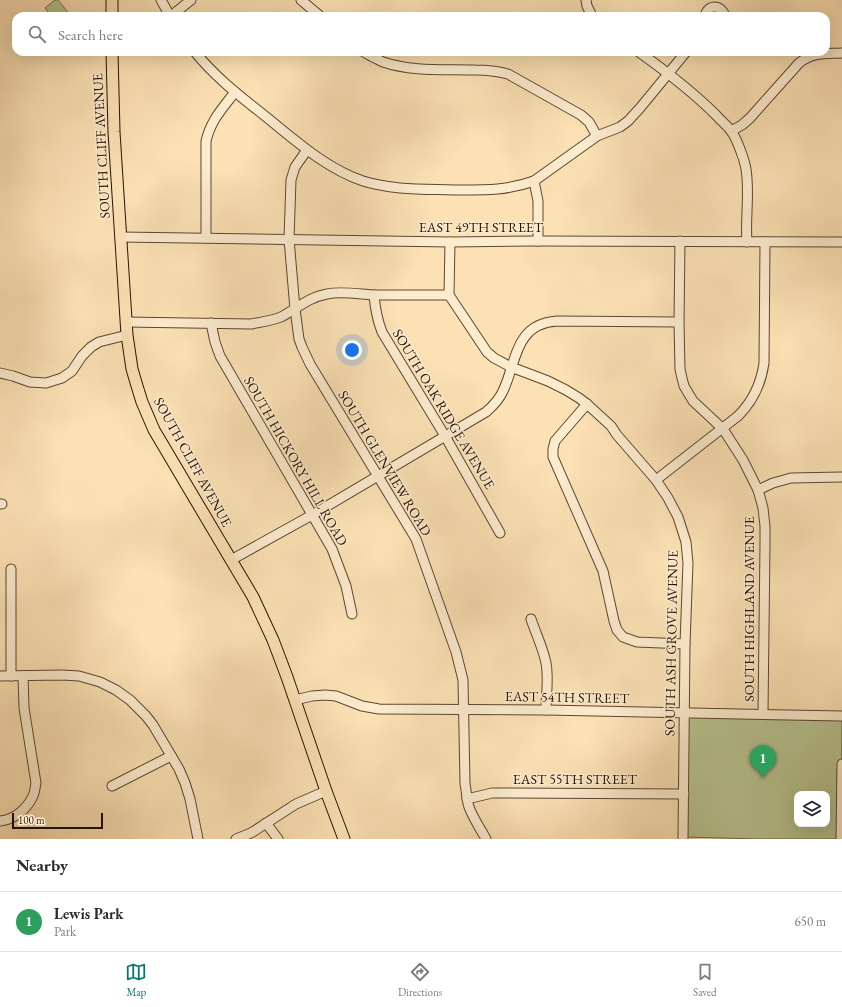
<!DOCTYPE html>
<html lang="en">
<head>
<meta charset="utf-8">
<style>
  :root { --surface:#fff; --page:#f2f2f3; --text:#2b2b33; --muted:#7c7c81; --line:#e1e1e2; --accent:#0f766e }
  body { margin:0; font-family:"EB Garamond",serif; background:var(--page); color:var(--text) }
  .controls { position:absolute; right:12px; bottom:12px; display:grid; overflow:hidden; border-radius:8px; box-shadow:0 4px 16px #0002 }
  .controls button { width:36px; height:36px; display:grid; place-items:center; padding:0; border:0; border-bottom:1px solid var(--line); background:var(--surface); color:var(--text); font:20px sans-serif }
  .scale { position:absolute; left:12px; bottom:10px; width:91px; box-sizing:border-box; padding-left:4px; border:2px solid #2a1106; border-top:0; font-size:11px; line-height:14px; white-space:nowrap; color:#2a1106; -webkit-text-stroke:3px #fcecce; paint-order:stroke }
  .you { position:absolute; left:352px; top:350px; width:14px; height:14px; margin:-10px; border:3px solid #fff; border-radius:50%; background:#1a73e8; box-shadow:0 0 0 6px #1a73e833 }
  .badge { display:grid; place-items:center; width:26px; height:26px; border-radius:50%; background:var(--accent); color:#fff; font-size:13px; font-weight:700 }
  .pin { position:absolute; translate:-50% -33px; filter:drop-shadow(0 1px 2px #0008) }
  .pin::after { content:''; position:absolute; top:21px; width:14px; height:12px; background:inherit; clip-path:polygon(0 0,100% 0,50% 100%) }
  .list { margin:0; padding:0; list-style:none }
  h2 { display:flex; justify-content:space-between; align-items:center; height:52px; margin:0; padding:0 16px; font-size:17px }
  h2 small { font-size:13px; font-weight:400; color:var(--muted) }
  .list li { display:grid; grid-template-columns:26px 1fr auto; gap:12px; align-items:center; box-sizing:border-box; height:60px; padding:0 16px; border-top:1px solid var(--line) }
  .list b { display:block; font-size:15px; white-space:nowrap }
  .list p { margin:0; font-size:13px; white-space:nowrap; color:var(--muted) }
  .list em { font-size:13px; font-style:normal; color:var(--muted) }
  .icon { flex:none; width:22px; height:22px; fill:none; stroke:currentColor; stroke-width:2; stroke-linecap:round; stroke-linejoin:round }
  .map { position:relative; flex:none; width:842px; height:839px; overflow:hidden }
  .search { position:absolute; background:var(--surface); box-shadow:0 4px 16px #0002; left:12px; right:12px; top:12px; height:44px; display:flex; align-items:center; gap:10px; box-sizing:border-box; padding:0 14px; border-radius:12px; color:var(--muted); font-size:15px }
  .sheet { height:112px; background:var(--surface) }
  nav { display:flex; justify-content:space-around; align-items:center; box-sizing:border-box; height:56px; border-top:1px solid var(--line); background:var(--surface); font-size:11px; color:var(--muted) }
  nav a { display:grid; justify-items:center; gap:2px }
  nav .on { color:var(--accent) }
  .map>svg:first-child { display:block }
</style>
</head>
<body>
<div class="map">
<svg width="842" height="839" viewBox="0 0 842 839">
  <rect width="100%" height="100%" fill="#fbe1b4"/>
  <filter id="stains"><feTurbulence type="fractalNoise" baseFrequency=".005" numOctaves="4"/><feColorMatrix values="0 0 0 0 .2 0 0 0 0 .09 0 0 0 0 .02 0 0 0 .5 -.17"/></filter>
  <radialGradient id="worn" r=".72"><stop offset=".6" stop-color="#630" stop-opacity="0"/><stop offset="1" stop-color="#630" stop-opacity=".3"/></radialGradient>
  <!-- green -->
  <g fill="#b8c492" stroke="#716a4c" fill-rule="evenodd">
    <path d="M55,0h3l13,16h-20l-6,-8z"/>
    <path d="M684,713l158,3 -1,123h-84l-74,-2zM797,794h30v30h-30z"/>
  </g>
  <g fill="none" stroke-linecap="round" stroke-linejoin="round">
    <!-- minor casing -->
    <g stroke="#5e4532" stroke-width="11">
      <g id="minor">
        <path d="M161,0l9,16"/>
        <path d="M301,0l19,16"/>
        <path d="M586,0l1,6 5,10"/>
        <path d="M171,16l20,-16"/>
        <path d="M705,16c3,-12 16,-12 20,0"/>
        <path d="M195,52c20,25 45,44 70,64 30,24 60,52 98,65 29,9 60,8 90,9 30,0 53,1 81,-9l63,-45 23,-9 8,-6 12,-13 46,-56"/>
        <path d="M364,52c6,4 13,7 19,10 30,10 61,7 92,8 11,0 22,1 33,4l73,41 8,7 8,14"/>
        <path d="M639,52c28,20 54,40 78,64 4,5 11,10 15,16 5,8 12,26 14,37 4,25 -1,48 1,73"/>
        <path d="M731,131l11,-6 8,-7 49,-55c14,-11 26,-9 43,-10"/>
        <path d="M307,150l-12,17 -4,13 -2,59 6,70 4,30 3,8 8,17 106,175 40,113 7,28 2,104c2,8 1,15 4,23 4,11 11,21 17,32"/>
        <path d="M534,181l4,20v40"/>
        <path d="M121,237l329,5 88,-1 304,1"/>
        <path d="M206,238v-97c5,-21 16,-32 29,-49"/>
        <path d="M680,241l-1,81 1,47 2,9 2,8 9,15 30,28 20,31 15,30 5,18 2,18v17l-2,171"/>
        <path d="M450,242l-1,53 38,57 7,6 17,9 37,14 18,9 13,8 8,6 24,22 6,9 39,45 12,18 10,19 8,25 2,21 -3,81 -2,195"/>
        <path d="M374,295c1,13 3,24 8,37l63,104 55,97"/>
        <path d="M126,322l125,2c10,-2 20,-3 30,-7 15,-8 28,-20 46,-23 14,-3 31,0 45,1 26,0 52,0 77,0"/>
        <path d="M211,323l4,19 5,14 112,193 14,37 6,28"/>
        <path d="M0,373l13,3 17,6 16,1 16,-5 10,-7 10,-15 9,-9 8,-5 28,-7"/>
        <path d="M587,404l-32,37 -2,8v8l50,114 11,50 3,9 6,7 14,5 48,2"/>
        <path d="M656,480l82,-64c15,-15 23,-31 26,-53l1,-121"/>
        <path d="M758,490l15,-7 18,-5 51,-1"/>
        <path d="M0,504h2"/>
        <path d="M231,560l81,-45 174,-103c7,-6 13,-12 17,-21 14,-29 11,-67 54,-70l122,1"/>
        <path d="M11,569v107"/>
        <path d="M531,619c5,15 12,29 15,44 3,15 0,32 0,47"/>
        <path d="M0,676l62,-1 17,1 21,6 16,8 14,10 16,16 7,9 26,44 6,14 5,16 8,40"/>
        <path d="M295,700l17,-4 13,-1 11,1 26,10 17,3 167,1 296,6"/>
        <path d="M112,786l59,-30"/>
        <path d="M467,799l25,-6 192,1"/>
        <path d="M0,821c14,-1 27,-12 33,-25 2,-4 2,-9 3,-13l-12,-75 -1,-32"/>
        <path d="M266,823l12,16"/>
        <path d="M236,839l15,-6 45,-29 30,-13"/>
        <path d="M841,839l1,-75"/>
      </g>
    </g>
    <!-- major casing -->
    <g stroke="#2a1106" stroke-width="13">
      <g id="major">
        <path d="M112,0v16"/>
        <path d="M112,52l2,80 13,203 5,34 5,17 5,16 12,28 99,167 20,43 14,37 39,114 18,48"/>
      </g>
    </g>
    <!-- minor -->
    <use href="#minor" stroke="#fcecce" stroke-width="9"/>
    <!-- major -->
    <use href="#major" stroke="#fbe1b4" stroke-width="11"/>
  </g>
  <g text-anchor="middle" dominant-baseline="central" stroke-width="3" stroke-linejoin="round" paint-order="stroke">
    <!-- street labels -->
    <g font-size="14" fill="#2a1106" stroke="#fcecce">
      <text transform="translate(101 146) rotate(-93)">SOUTH CLIFF AVENUE</text>
      <text x="481" y="227">EAST 49TH STREET</text>
      <text transform="translate(444 409) rotate(59)">SOUTH OAK RIDGE AVENUE</text>
      <text transform="translate(296 461) rotate(60)">SOUTH HICKORY HILL ROAD</text>
      <text transform="translate(193 462) rotate(61)">SOUTH CLIFF AVENUE</text>
      <text transform="translate(385 463) rotate(59)">SOUTH GLENVIEW ROAD</text>
      <text transform="translate(749 609) rotate(-90)">SOUTH HIGHLAND AVENUE</text>
      <text transform="translate(671 643) rotate(-89)">SOUTH ASH GROVE AVENUE</text>
      <text transform="translate(567 697) rotate(1)">EAST 54TH STREET</text>
      <text x="575" y="779">EAST 55TH STREET</text>
    </g>
  </g>
  <rect width="100%" height="100%" filter="url(#stains)"/>
  <rect width="100%" height="100%" fill="url(#worn)"/>
</svg>
<div class="controls">
<button><svg class="icon" aria-label="layers" viewBox="0 0 24 24"><path d="M12 4l9 5-9 5-9-5zM3 14l9 5 9-5"/></svg></button>
</div>
<div class="scale">100 m</div>
<div class="you"></div>
<div class="pin badge" style="left:763px;top:778px;background:#2e9e5b">1</div>
<div class="search"><svg class="icon" aria-label="search" viewBox="0 0 24 24"><circle cx="10" cy="10" r="6"/><path d="M15 15l6 6"/></svg>Search here</div>
</div>
<section class="sheet">
<h2>Nearby<small></small></h2>
<ul class="list">
<li><span class="badge" style="background:#2e9e5b">1</span><div><b>Lewis Park</b><p>Park</p></div><em>650 m</em></li>
</ul>
</section>
<nav>
<a class="on"><svg class="icon" aria-label="map" viewBox="0 0 24 24"><path d="M3 6l6-2 6 2 6-2v14l-6 2-6-2-6 2zM9 4v14M15 6v14"/></svg>Map</a>
<a><svg class="icon" aria-label="directions" viewBox="0 0 24 24"><path d="M12 3l9 9-9 9-9-9zM9 14v-3h6M13 9l2 2-2 2"/></svg>Directions</a>
<a><svg class="icon" aria-label="saved" viewBox="0 0 24 24"><path d="M7 4h10v16l-5-4-5 4z"/></svg>Saved</a>
</nav>
</body>
</html>
